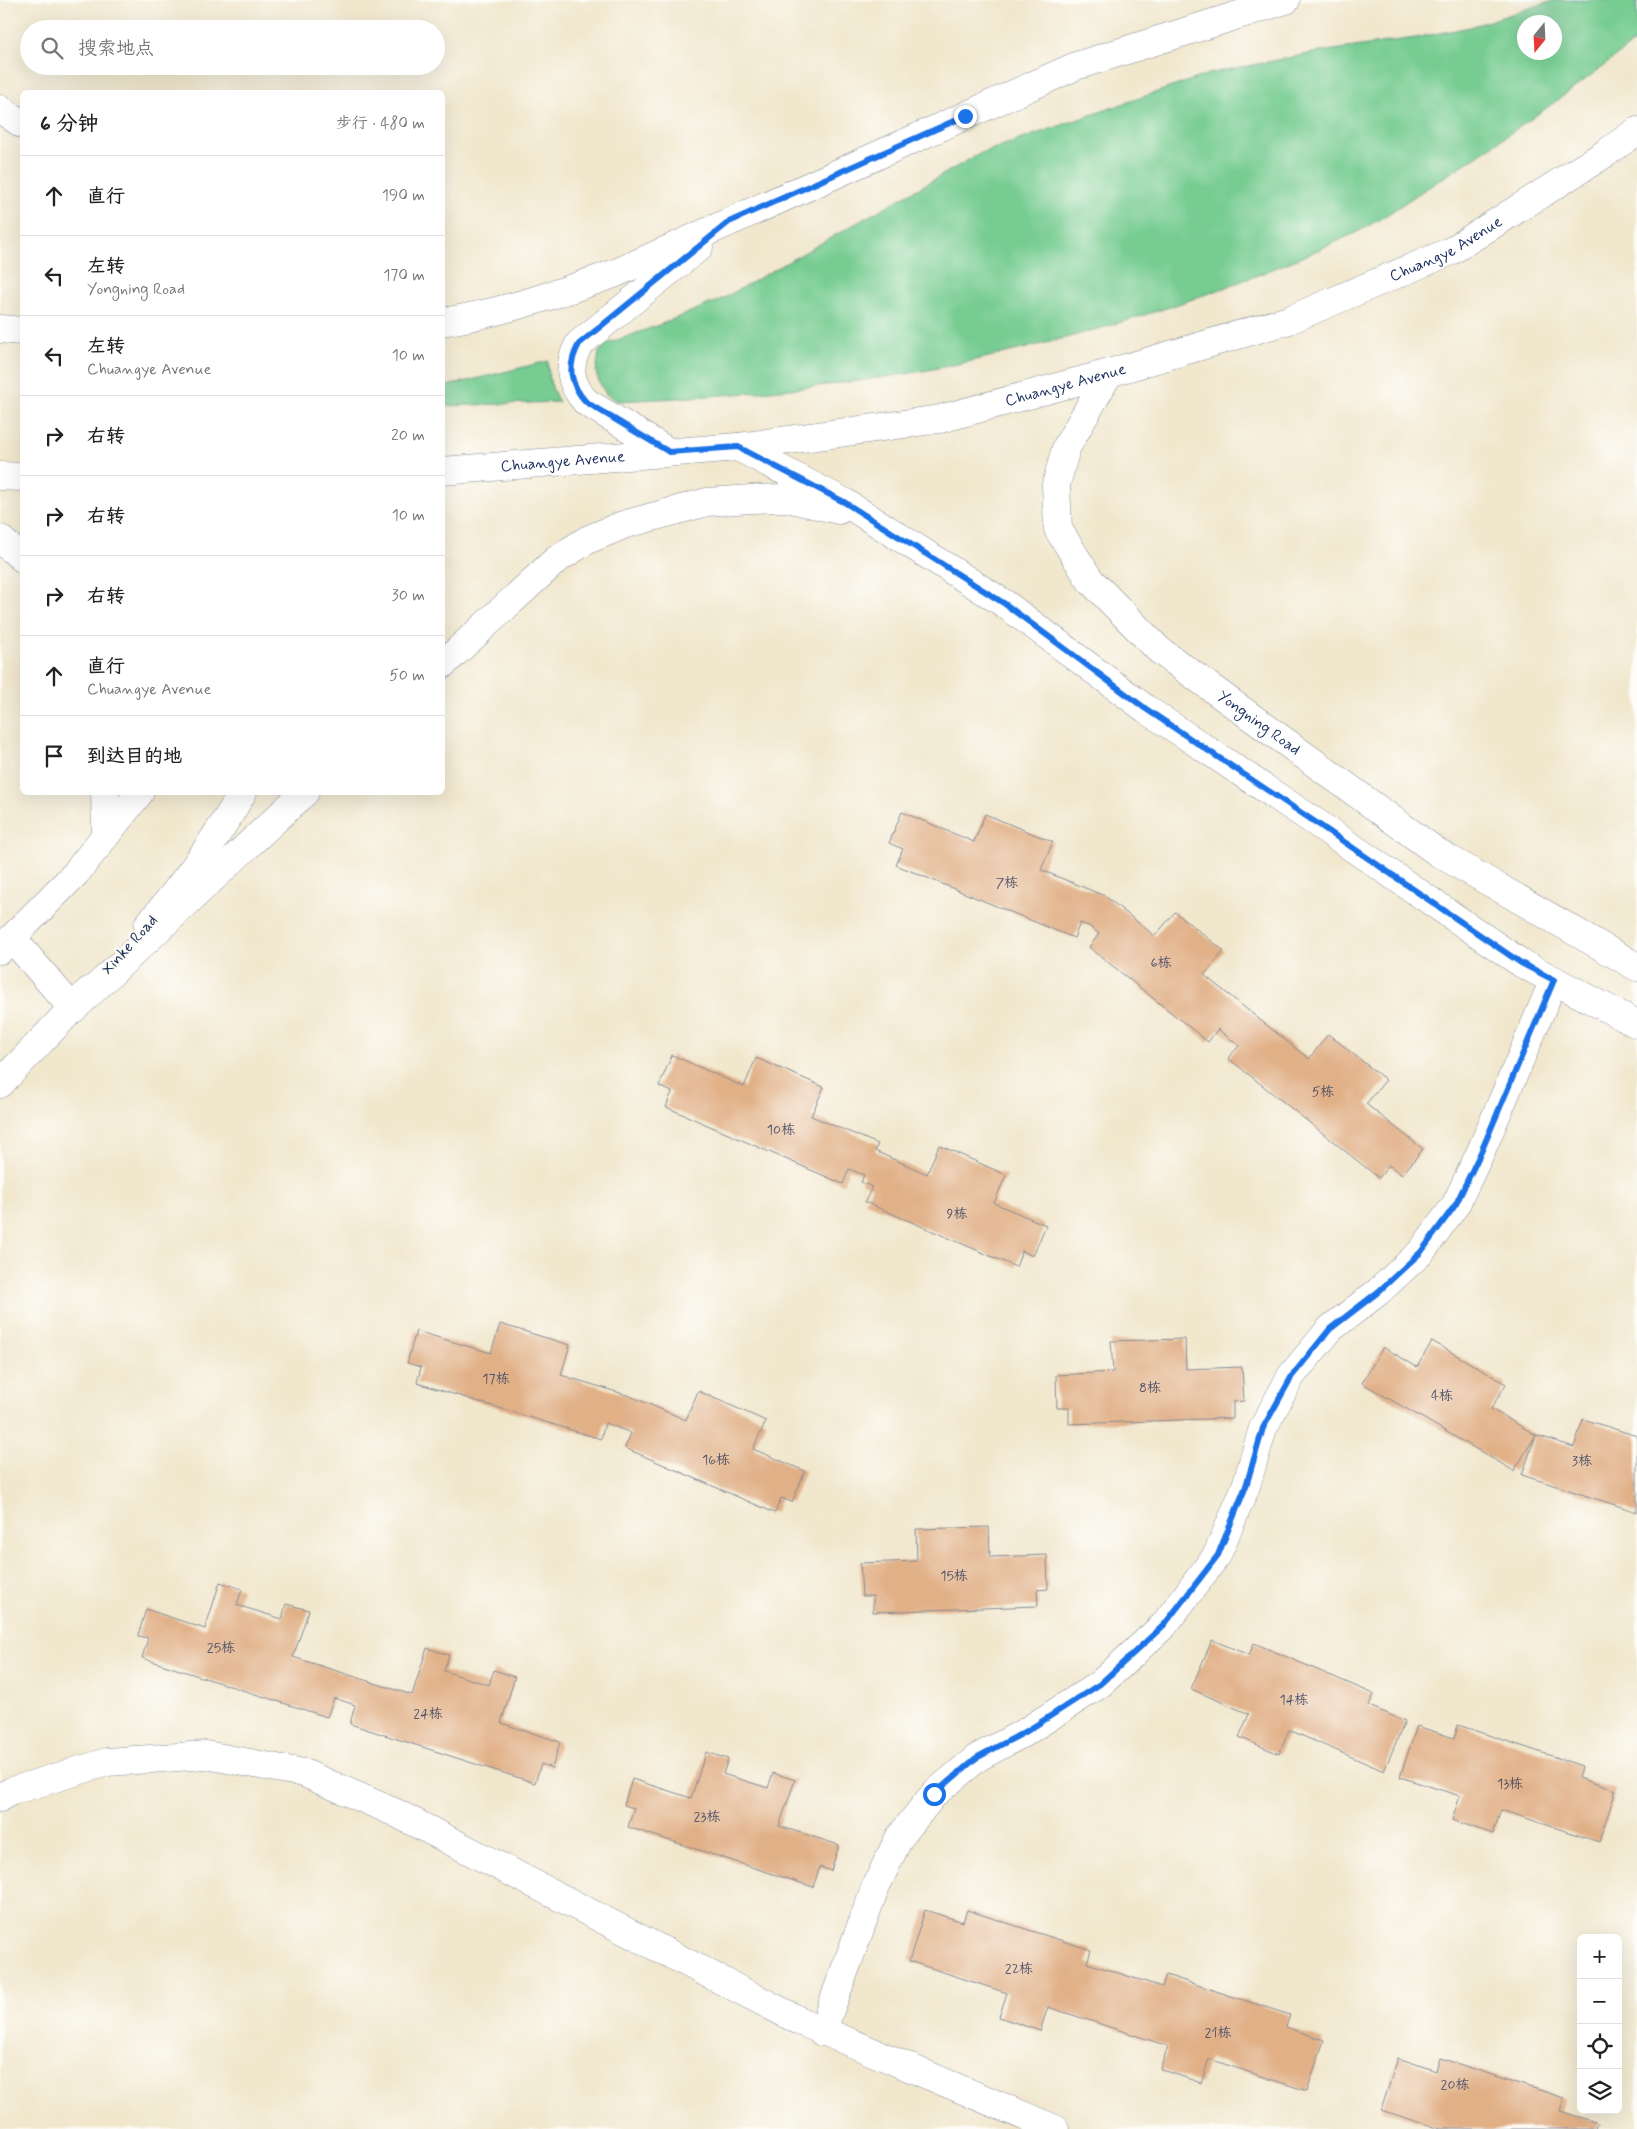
<!DOCTYPE html>
<html lang="zh">
<head>
<meta charset="utf-8">
<style>
  :root { --surface:#fff; --page:#f6f6f6; --text:#222; --muted:#767676; --line:#e0e0e0 }
  body { margin:0; font-family:Mynerve,"LXGW WenKai TC",sans-serif; background:var(--page); color:var(--text) }
  .controls { position:absolute; right:15px; bottom:15px; display:grid; overflow:hidden; border-radius:8px; box-shadow:0 5px 20px #0002 }
  .controls button { width:45px; height:45px; display:grid; place-items:center; padding:0; border:0; border-bottom:1px solid var(--line); background:var(--surface); color:var(--text); font:25px sans-serif }
  .compass { position:absolute; left:1517px; top:15px; width:45px; height:45px; border-radius:50%; background:var(--surface); box-shadow:0 5px 20px #0002; rotate:198deg }
  .stop { position:absolute; width:15px; height:15px; margin:-11px; border:4px solid #1a73e8; border-radius:50%; background:#fff }
  .stop.end { background:#1a73e8; border-color:#fff; box-shadow:0 1px 5px #0008 }
  .list { margin:0; padding:0; list-style:none }
  h2 { display:flex; justify-content:space-between; align-items:center; height:65px; margin:0; padding:0 20px; font-size:21px }
  h2 small { font-size:16px; font-weight:400; color:var(--muted) }
  .list li { display:grid; grid-template-columns:32px 1fr auto; gap:15px; align-items:center; box-sizing:border-box; height:80px; padding:0 20px; border-top:1px solid var(--line) }
  .list b { display:block; font-size:19px; white-space:nowrap }
  .list p { margin:0; font-size:16px; white-space:nowrap; color:var(--muted) }
  .list em { font-size:16px; font-style:normal; color:var(--muted) }
  .icon { flex:none; width:28px; height:28px; fill:none; stroke:currentColor; stroke-width:2; stroke-linecap:round; stroke-linejoin:round }
  .map { position:relative; flex:none; width:1637px; height:2129px; overflow:hidden }
  .search { position:absolute; background:var(--surface); box-shadow:0 5px 20px #0002; left:20px; top:20px; width:425px; height:55px; display:flex; align-items:center; gap:12px; box-sizing:border-box; padding:0 18px; border-radius:28px; color:var(--muted); font-size:19px }
  .panel { position:absolute; background:var(--surface); box-shadow:0 5px 20px #0002; left:20px; top:90px; width:425px; height:705px; border-radius:8px }
  .map>svg:first-child { display:block }
</style>
</head>
<body>
<div class="map">
<svg width="1637" height="2129" viewBox="0 0 1637 2129">
  <rect width="100%" height="100%" fill="#fdfcf7"/>
  <filter id="ink" filterUnits="userSpaceOnUse"><feTurbulence type="fractalNoise" baseFrequency=".02" numOctaves="2"/><feDisplacementMap in="SourceGraphic" scale="10" xChannelSelector="R" yChannelSelector="G"/><feConvolveMatrix kernelMatrix="1 2 1 2 8 2 1 2 1" color-interpolation-filters="sRGB"/></filter>
  <filter id="wash" filterUnits="userSpaceOnUse"><feTurbulence type="fractalNoise" baseFrequency=".0096" numOctaves="4" result="noise"/><feDisplacementMap in="SourceGraphic" scale="20" xChannelSelector="R" yChannelSelector="G"/><feGaussianBlur stdDeviation="1.12" result="paint"/><feColorMatrix in="noise" values="0 0 0 0 0 0 0 0 0 0 0 0 0 0 0 0 0 1.4 0 .05"/><feComposite in="paint" operator="in"/></filter>
  <g filter="url(#wash)">
    <rect width="100%" height="100%" fill="#f1e7cd"/>
    <!-- green -->
    <g fill="#76cc91" stroke="#487e78" fill-rule="evenodd">
      <path d="M1556,0h81v40c-68,54 -140,104 -213,150 -23,15 -46,32 -71,44 -102,48 -210,85 -319,112 -44,11 -90,22 -135,29 -94,15 -187,22 -282,26l-11,-7 -7,-12 -3,-10 3,-20 7,-8 53,-19 63,-26 259,-146 231,-80 101,-20 102,-15 55,-11zM1524,22h30v30h-30z"/>
      <path d="M548,361c0,16 3,27 11,41l-116,4v-19z"/>
    </g>
    <g id="blocks">
      <!-- building -->
      <g fill="#e1b087">
        <path d="M902,812l72,30 11,-28 68,28 -12,28 64,26 50,40 20,-24 49,39 -20,24 105,84 19,-25 58,46 -20,24 57,45 -21,26 -13,-10 -10,13 -151,-120 11,-12 -21,-17 -10,13 -119,-95 10,-13 -10,-8 -9,-3 -6,15 -178,-73 7,-16 -14,-6z"/>
        <path d="M672,1055l72,32 12,-29 68,29 -13,29 67,28 -3,7 52,23 12,-29 67,30 -12,28 52,22 -13,31 -11,-5 -6,16 -151,-65 7,-15 -11,-5 3,-7 -15,-6 -6,15 -177,-77 6,-15 -13,-6z"/>
        <path d="M500,1324l70,21 -9,30 69,21 56,24 12,-29 68,30 -13,28 52,22 -13,31 -11,-4 -6,15 -150,-65 6,-15 -26,-10 -4,16 -184,-56 4,-16 -14,-4 9,-32 75,22z"/>
        <path d="M1185,1339l1,30 56,-2 2,34 -11,1v16l-164,6v-16h-12l-1,-33 57,-3 -2,-31z"/>
        <path d="M1432,1341l74,43 -15,25 45,26 -22,36 -152,-88 21,-36 34,20z"/>
        <path d="M1583,1419l54,17v76l-115,-37 14,-40 38,12z"/>
        <path d="M989,1527l1,30 57,-2 1,34 -11,1 1,16 -165,6v-16h-11l-2,-33 57,-2 -1,-32z"/>
        <path d="M220,1582l22,7 -5,16 45,14 4,-15 23,6 -16,47 119,38 15,-47 22,7 -5,16 45,14 5,-15 21,7 -14,46 59,19 -8,26 -11,-4 -6,19 -185,-59 5,-19 -21,-7 -7,19 -185,-59 6,-20 -10,-2 8,-27 59,20z"/>
        <path d="M1212,1640l37,15 5,-12 120,51 -5,12 36,15 -21,50 -95,-41 -10,24 -40,-17 10,-23 -58,-25z"/>
        <path d="M1458,1725l124,41 -4,12 38,12 -17,52 -98,-32 -8,24 -41,-14 8,-24 -60,-19 17,-51 37,12z"/>
        <path d="M706,1752l22,7 -5,15 45,14 5,-15 22,7 -16,46 60,19 -8,26 -11,-4 -7,20 -185,-60 6,-19 -10,-3 8,-26 59,19z"/>
        <path d="M925,1910l38,12 4,-12 124,40 -4,13 75,24 4,-12 124,40 -4,12 38,13 -17,51 -98,-32 -8,24 -41,-14 8,-23 -120,-39 -8,24 -41,-14 8,-24 -98,-32z"/>
        <path d="M1398,2058l38,13 4,-13 124,40 -4,13 38,12 -2,6h-155l-60,-19z"/>
      </g>
    </g>
  </g>
  <g filter="url(#ink)">
    <use href="#blocks" fill-opacity="0" stroke="#868b96" stroke-width="1"/>
    <g fill="none" stroke-linecap="round" stroke-linejoin="round">
      <!-- street casing -->
      <g stroke="#868b96" stroke-width="29">
        <g id="street">
          <path d="M0,109l22,15"/>
          <path d="M0,1798l12,-7 95,-29 99,-7 98,18 92,40 406,209 253,107"/>
          <path d="M822,2032l53,-144 24,-50 35,-44 43,-36 50,-27 73,-47 64,-59 53,-70 29,-69 17,-58 28,-52 39,-47 48,-37 43,-40 35,-48 25,-53 73,-171"/>
        </g>
      </g>
      <!-- secondary casing -->
      <g stroke="#868b96" stroke-width="29">
        <g id="secondary">
          <path d="M148,925c36,-41 67,-85 95,-133"/>
          <path d="M12,938l61,71"/>
          <path d="M0,950l76,-77 64,-81"/>
          <path d="M0,1084l89,-93"/>
        </g>
      </g>
      <!-- primary casing -->
      <g stroke="#868b96" stroke-width="29">
        <g id="primary">
          <path d="M442,322c60,-9 118,-29 174,-49l460,-207 210,-66"/>
          <path d="M0,329l22,2"/>
          <path id="s1" d="M1109,373l-43,75 -10,37 2,44 32,51 69,70 278,202 200,115"/>
          <path d="M738,447l106,55 161,102 141,105 172,115 203,139 116,61"/>
          <path d="M669,452l-83,-50c-17,-19 -19,-36 -7,-58l120,-97"/>
          <path id="s2" d="M442,471l296,-24 202,-28 169,-46 180,-53 162,-69 155,-98 31,-22"/>
          <path d="M0,476l22,1"/>
          <path d="M0,539l22,19"/>
          <path d="M442,665l114,-105 31,-20 36,-15 84,-23 44,-3 36,-1 52,12"/>
          <path d="M105,792l1,43"/>
          <path d="M73,1009l232,-217"/>
        </g>
      </g>
      <!-- street -->
      <use href="#street" stroke="#fff" stroke-width="28"/>
      <!-- secondary -->
      <use href="#secondary" stroke="#fff" stroke-width="28"/>
      <!-- primary -->
      <use href="#primary" stroke="#fff" stroke-width="28"/>
    </g>
  </g>
  <g fill="none" stroke-linecap="round" stroke-linejoin="round" filter="url(#ink)">
    <!-- route -->
    <path stroke="#1a73e8" stroke-width="6" d="M934,1794l42,-36 51,-27 73,-47 64,-59 54,-70 28,-69 17,-58 29,-52 38,-47 48,-37 43,-40 35,-48 25,-52 73,-172 -33,-17 -203,-139 -172,-115 -141,-105 -161,-102 -106,-55 -69,5 -83,-50c-17,-19 -19,-36 -7,-58l150,-122 236,-106"/>
  </g>
  <g text-anchor="middle" dominant-baseline="central" stroke-width="4.5" stroke-linejoin="round" paint-order="stroke">
    <!-- number labels -->
    <g font-size="14" fill="#4c4f68">
      <text x="1007" y="883">7栋</text>
      <text x="1161" y="963">6栋</text>
      <text x="1323" y="1092">5栋</text>
      <text x="781" y="1130">10栋</text>
      <text x="957" y="1214">9栋</text>
      <text x="496" y="1379">17栋</text>
      <text x="1150" y="1388">8栋</text>
      <text x="1442" y="1396">4栋</text>
      <text x="716" y="1460">16栋</text>
      <text x="1582" y="1461">3栋</text>
      <text x="954" y="1576">15栋</text>
      <text x="221" y="1648">25栋</text>
      <text x="1294" y="1700">14栋</text>
      <text x="428" y="1714">24栋</text>
      <text x="1510" y="1784">13栋</text>
      <text x="707" y="1817">23栋</text>
      <text x="1019" y="1969">22栋</text>
      <text x="1218" y="2033">21栋</text>
      <text x="1455" y="2085">20栋</text>
    </g>
    <!-- street labels -->
    <g font-size="16" fill="#1b2f5e" stroke="#fdfcf7">
      <text stroke="none"><textPath href="#s2" startOffset="1036">Chuangye Avenue</textPath></text>
      <text stroke="none"><textPath href="#s2" startOffset="631">Chuangye Avenue</textPath></text>
      <text stroke="none"><textPath href="#s2" startOffset="121">Chuangye Avenue</textPath></text>
      <text stroke="none"><textPath href="#s1" startOffset="451">Yongning Road</textPath></text>
      <text transform="translate(130 945) rotate(-48)">Xinke Road</text>
    </g>
  </g>
</svg>
<div class="controls">
<button>+</button>
<button>−</button>
<button><svg class="icon" aria-label="locate" viewBox="0 0 24 24"><circle cx="12" cy="12" r="6"/><path d="M12 2v4M12 18v4M2 12h4M18 12h4"/></svg></button>
<button><svg class="icon" aria-label="layers" viewBox="0 0 24 24"><path d="M12 4l9 5-9 5-9-5zM3 14l9 5 9-5"/></svg></button>
</div>
<svg class="compass" viewBox="-18 -18 36 36"><path d="M0-13l5 13h-10z" fill="#e53935"/><path d="M0 13l5-13h-10z" fill="#767676"/></svg>
<div class="stop" style="left:934px;top:1794px"></div>
<div class="stop end" style="left:965px;top:116px"></div>
<div class="search"><svg class="icon" aria-label="search" viewBox="0 0 24 24"><circle cx="10" cy="10" r="6"/><path d="M15 15l6 6"/></svg>搜索地点</div>
<section class="panel">
<h2>6 分钟<small>步行 · 480 m</small></h2>
<ul class="list">
<li><svg class="icon" aria-label="ahead" viewBox="0 0 24 24"><path d="M12 20V5M6 11l6-6 6 6"/></svg><div><b>直行</b></div><em>190 m</em></li>
<li><svg class="icon" aria-label="left" viewBox="0 0 24 24"><path d="M17 20v-9H6M10 6l-5 5 5 5"/></svg><div><b>左转</b><p>Yongning Road</p></div><em>170 m</em></li>
<li><svg class="icon" aria-label="left" viewBox="0 0 24 24"><path d="M17 20v-9H6M10 6l-5 5 5 5"/></svg><div><b>左转</b><p>Chuangye Avenue</p></div><em>10 m</em></li>
<li><svg class="icon" aria-label="right" viewBox="0 0 24 24"><path d="M7 20v-9h11M14 6l5 5-5 5"/></svg><div><b>右转</b></div><em>20 m</em></li>
<li><svg class="icon" aria-label="right" viewBox="0 0 24 24"><path d="M7 20v-9h11M14 6l5 5-5 5"/></svg><div><b>右转</b></div><em>10 m</em></li>
<li><svg class="icon" aria-label="right" viewBox="0 0 24 24"><path d="M7 20v-9h11M14 6l5 5-5 5"/></svg><div><b>右转</b></div><em>30 m</em></li>
<li><svg class="icon" aria-label="ahead" viewBox="0 0 24 24"><path d="M12 20V5M6 11l6-6 6 6"/></svg><div><b>直行</b><p>Chuangye Avenue</p></div><em>50 m</em></li>
<li><svg class="icon" aria-label="arrive" viewBox="0 0 24 24"><path d="M6 21V4h12l-3 4 3 4H6"/></svg><div><b>到达目的地</b></div></li>
</ul>
</section>
</div>
</body>
</html>
